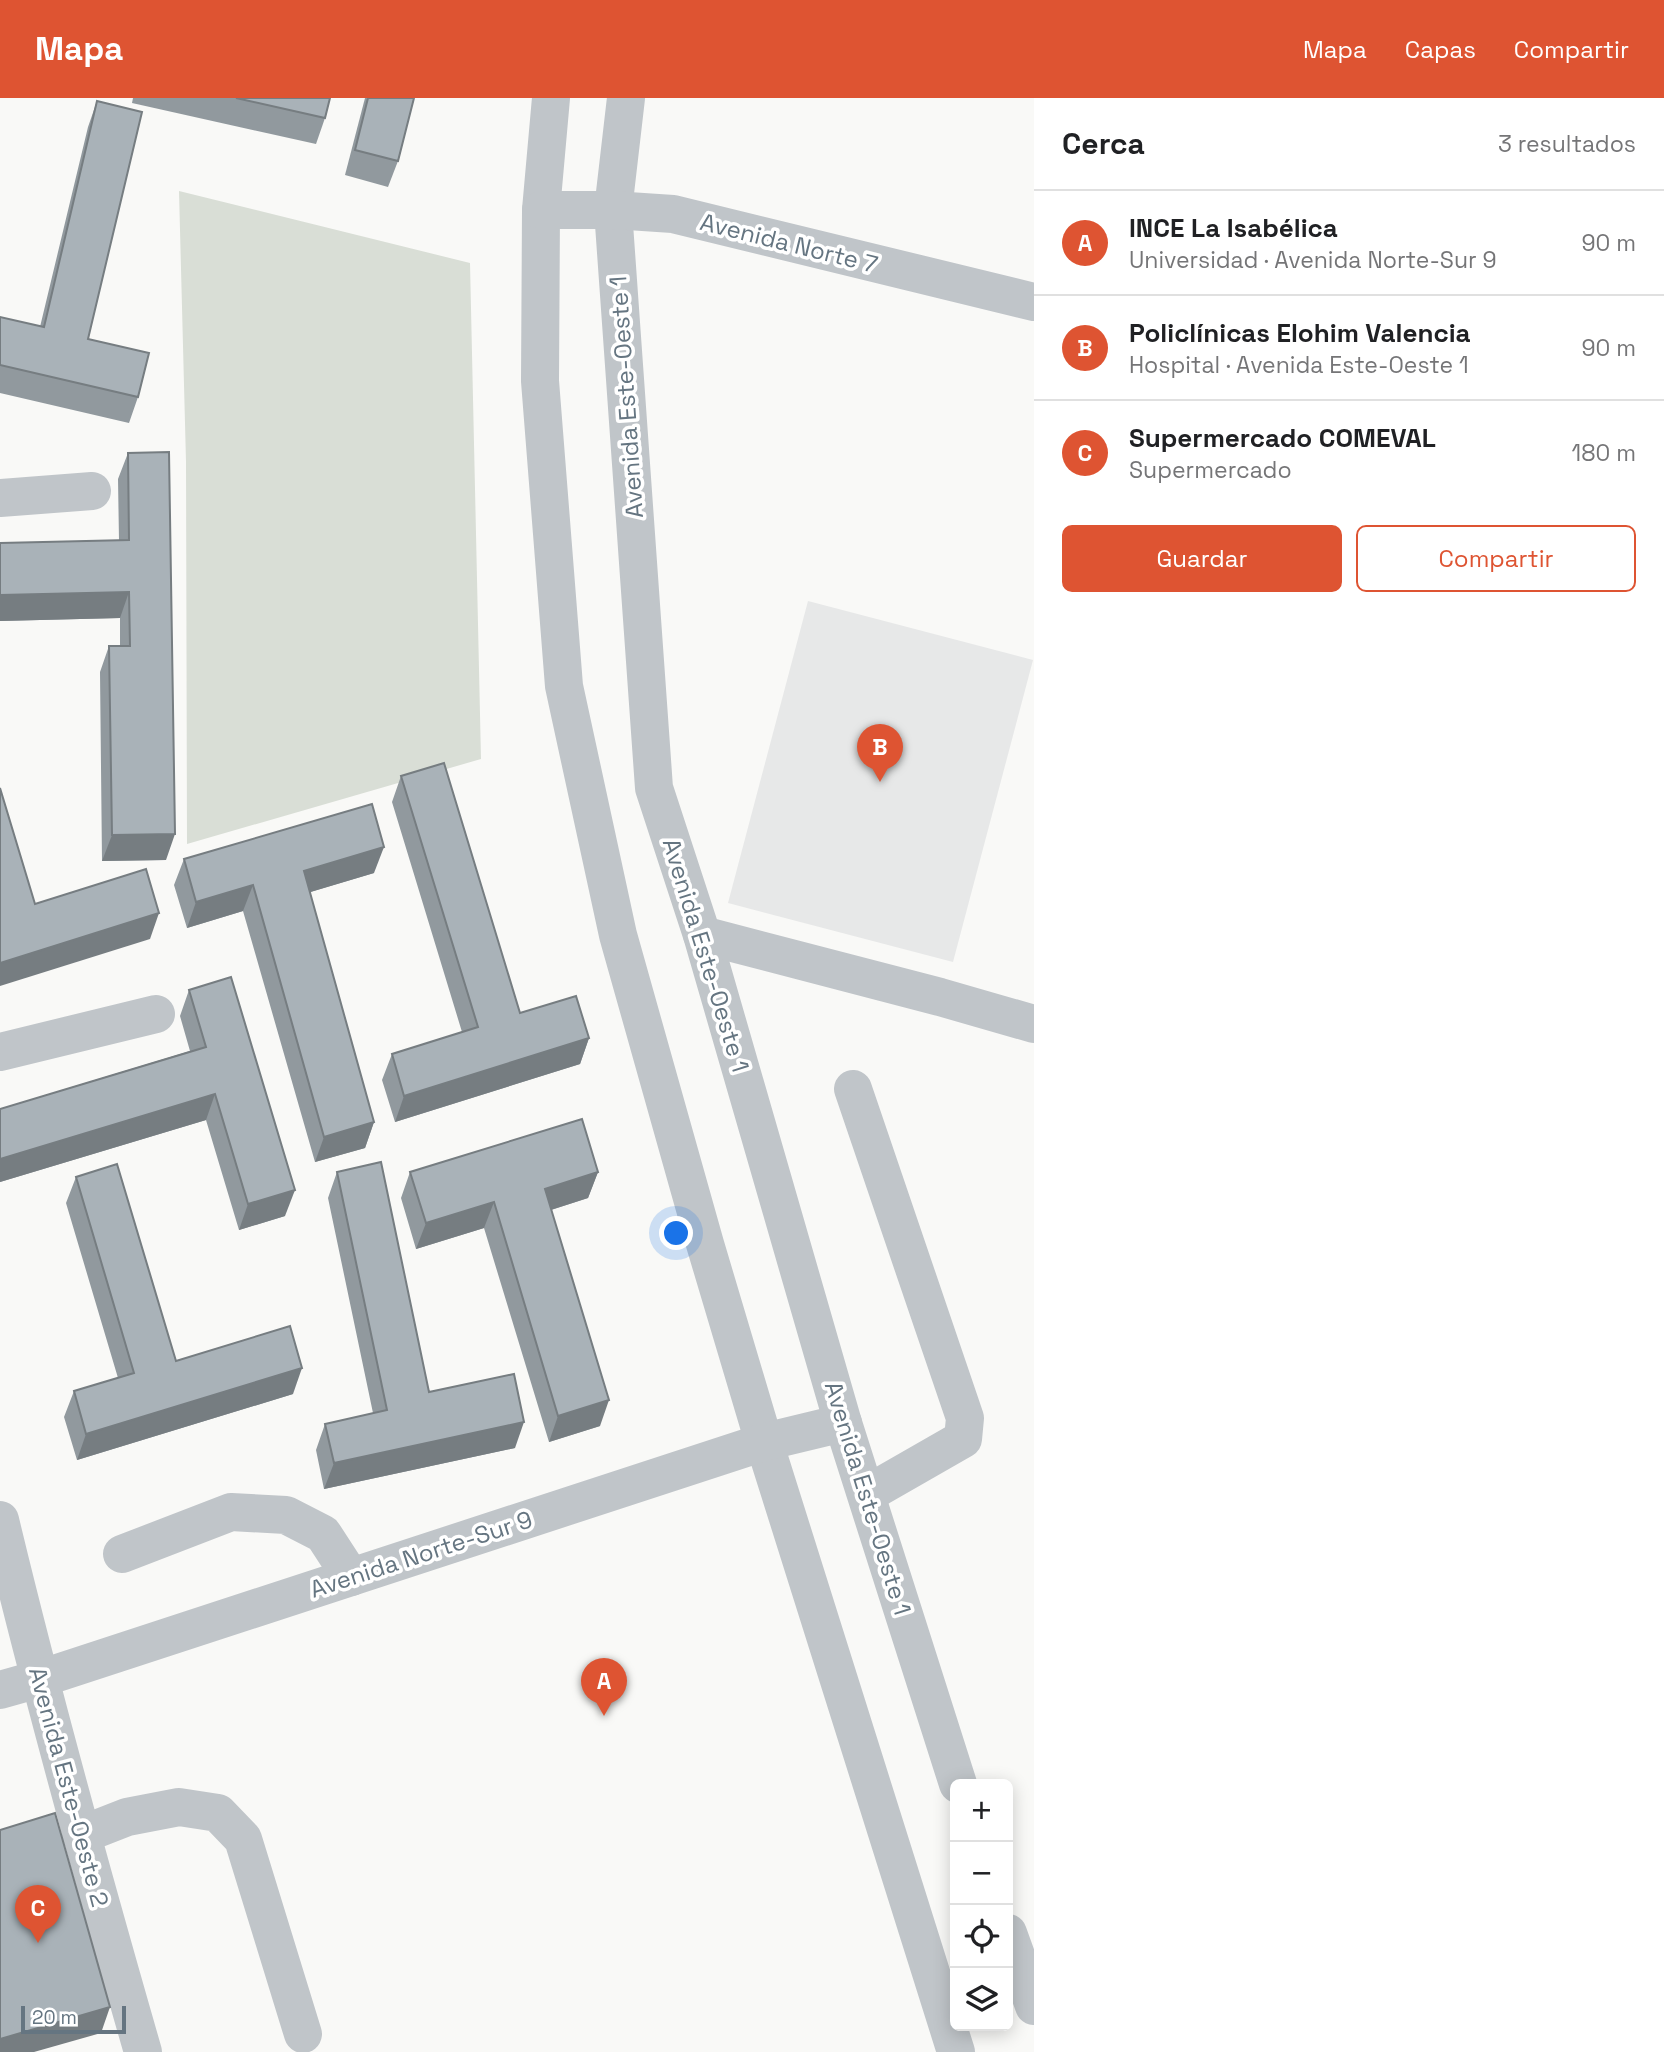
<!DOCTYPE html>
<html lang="es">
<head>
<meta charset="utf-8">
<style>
  :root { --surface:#fff; --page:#f2f2f2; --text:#202124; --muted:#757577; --line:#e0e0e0; --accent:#de5432 }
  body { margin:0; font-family:"Space Grotesk",sans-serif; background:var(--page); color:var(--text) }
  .controls { position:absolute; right:21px; bottom:21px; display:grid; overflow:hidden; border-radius:10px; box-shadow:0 4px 18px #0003 }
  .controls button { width:63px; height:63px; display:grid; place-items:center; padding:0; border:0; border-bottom:2px solid var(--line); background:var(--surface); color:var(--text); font:35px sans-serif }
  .scale { position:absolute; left:21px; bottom:18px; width:105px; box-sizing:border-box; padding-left:7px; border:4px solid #657581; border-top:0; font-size:19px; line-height:24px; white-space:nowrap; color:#657581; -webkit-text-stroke:5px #fff; paint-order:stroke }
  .you { position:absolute; left:677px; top:1136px; width:24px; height:24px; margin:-18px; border:5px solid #fff; border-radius:50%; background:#1a73e8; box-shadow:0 0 0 10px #1a73e833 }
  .badge { display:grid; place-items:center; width:46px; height:46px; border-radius:50%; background:var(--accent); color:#fff; font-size:23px; font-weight:700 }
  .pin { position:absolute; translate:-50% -58px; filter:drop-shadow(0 2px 4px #0008) }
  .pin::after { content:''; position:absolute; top:37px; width:24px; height:21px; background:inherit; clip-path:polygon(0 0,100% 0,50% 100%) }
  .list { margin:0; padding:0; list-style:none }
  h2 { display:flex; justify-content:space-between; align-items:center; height:91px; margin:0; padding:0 28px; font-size:30px }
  h2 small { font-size:23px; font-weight:400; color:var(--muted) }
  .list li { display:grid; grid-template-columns:46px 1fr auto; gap:21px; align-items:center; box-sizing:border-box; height:105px; padding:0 28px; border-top:2px solid var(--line) }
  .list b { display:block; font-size:26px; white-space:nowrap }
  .list p { margin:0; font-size:23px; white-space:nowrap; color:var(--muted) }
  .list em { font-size:23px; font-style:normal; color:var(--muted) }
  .actions { display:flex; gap:14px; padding:21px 28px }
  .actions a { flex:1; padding:16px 0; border:2px solid var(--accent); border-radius:10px; text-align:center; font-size:24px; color:var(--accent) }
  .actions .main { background:var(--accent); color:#fff }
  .icon { flex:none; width:38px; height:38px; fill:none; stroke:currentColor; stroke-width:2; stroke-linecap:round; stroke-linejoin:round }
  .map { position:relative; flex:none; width:1034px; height:1954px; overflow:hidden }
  header { display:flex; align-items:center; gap:42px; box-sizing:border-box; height:98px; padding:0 35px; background:var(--accent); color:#fff }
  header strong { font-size:33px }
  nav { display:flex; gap:38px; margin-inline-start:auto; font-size:24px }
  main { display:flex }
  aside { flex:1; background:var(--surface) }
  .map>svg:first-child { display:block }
</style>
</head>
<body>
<header>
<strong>Mapa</strong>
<nav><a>Mapa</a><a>Capas</a><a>Compartir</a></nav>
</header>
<main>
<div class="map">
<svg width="1034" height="1954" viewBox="0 0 1034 1954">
  <rect width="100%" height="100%" fill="#f9f9f7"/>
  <!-- built -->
  <path fill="#e7e8e8" d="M808,503l225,59 -80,302 -225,-59z"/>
  <!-- green -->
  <path fill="#d9ded6" d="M179,93l291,72 11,496 -294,85 -1,-382z"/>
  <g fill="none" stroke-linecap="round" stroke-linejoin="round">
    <!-- minor -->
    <g stroke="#c0c5c9" stroke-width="38">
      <path d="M551,0l-10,112 -1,171 24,305 54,249 87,309 59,198 192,610"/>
      <path d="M626,0l-13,112 41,578 48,147 141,488 115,361"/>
      <path d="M541,112h72l60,4 361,88"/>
      <path d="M0,400l92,-7"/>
      <path d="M702,837l238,62 94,27"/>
      <path d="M0,954l156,-38"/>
      <path d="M853,991l112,329 -2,21 -96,55"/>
      <path d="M0,1422c43,179 92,355 143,532"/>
      <path d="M122,1456l109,-42 55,3 37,19 28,43"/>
      <path d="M0,1592l39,-11 725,-237 79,-19"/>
      <path d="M81,1737l46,-18 52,-10 39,6 25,26 60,195"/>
      <path d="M1008,1835l26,73"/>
    </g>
  </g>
  <!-- wall -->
  <g fill="#91999e">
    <path d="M133,0h197l-5,20 -9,26 -184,-41z"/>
    <path d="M365,0h49l-16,63 -10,26 -43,-12z"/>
    <path d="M97,3l-9,238 50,58 -9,26 -129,-30v-76l40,10 48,-200z"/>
    <path d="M128,355l38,407 -64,1 -2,-189 9,-26h11v-28l-120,3v-78l119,-3 -1,-61z"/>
    <path d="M401,678l119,237 69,25 -9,26 -185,58 -13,-42 10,-26 70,-22 -70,-230z"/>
    <path d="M184,761l190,14 -64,19 64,230 -9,26 -50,14 -72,-251 -56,17 -13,-43z"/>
    <path d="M189,892l96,226 -46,14 -33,-110 -206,62v-73l190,-58 -10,-35z"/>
    <path d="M337,1074l92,220 86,56 -191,41 -8,-39 9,-26 48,-11 -45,-215z"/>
    <path d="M410,1074h188l-10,26 -37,12 49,216 -51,16 -65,-214 -68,21 -15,-51z"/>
    <path d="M76,1079l100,184 117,33 -216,66 -13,-43 10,-26 44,-13 -52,-175z"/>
  </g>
  <!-- shaded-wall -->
  <g fill="#767d81">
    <path d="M129,494l-9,26 -120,3v-26z"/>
    <path d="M175,736l-9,26 -64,1 10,-26z"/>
    <path d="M384,749l-10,26 -80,24 10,-26z"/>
    <path d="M253,787l-10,26 -56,17 9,-26z"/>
    <path d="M159,815l-9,26 -150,47v-23z"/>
    <path d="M589,940l-9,26 -185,58 9,-26z"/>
    <path d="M215,996l-9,26 -206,62v-23z"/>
    <path d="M374,1024l-9,26 -50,14 9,-25z"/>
    <path d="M598,1074l-10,26 -53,17 10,-26z"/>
    <path d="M295,1092l-10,26 -46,14 9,-26z"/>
    <path d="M494,1104l-10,26 -68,21 10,-26z"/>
    <path d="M302,1270l-9,26 -216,66 9,-26z"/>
    <path d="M609,1302l-9,26 -51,16 9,-26z"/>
    <path d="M524,1324l-9,26 -191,41 10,-26z"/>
    <path d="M110,1909l-9,26 -67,19h-34v-13z"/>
  </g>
  <!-- building -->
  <g fill="#a9b2b8" stroke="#767d81" stroke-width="2">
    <path d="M236,0h94l-5,20z"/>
    <path d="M368,0h46l-16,63 -43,-11z"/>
    <path d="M97,3l45,11 -54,227 61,14 -11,44 -138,-32v-48l44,10z"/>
    <path d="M169,354l6,382 -63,1 -3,-189h21l-1,-54 -129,3v-52l129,-3 -1,-87z"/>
    <path d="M444,665l76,250 56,-17 13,42 -185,58 -12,-42 86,-27 -77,-251z"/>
    <path d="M0,690l35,116 111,-35 13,44 -159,50z"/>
    <path d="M372,706l12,43 -80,24 70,251 -50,15 -71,-252 -57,17 -12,-43z"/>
    <path d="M231,879l64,213 -47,14 -33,-110 -215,65v-50l206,-62 -17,-57z"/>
    <path d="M582,1021l16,53 -53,17 64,211 -51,16 -64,-214 -68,21 -16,-51z"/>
    <path d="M381,1064l48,230 85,-18 10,48 -190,41 -9,-39 62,-14 -50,-238z"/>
    <path d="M117,1066l59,197 114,-35 12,42 -216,66 -12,-43 60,-18 -58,-196z"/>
    <path d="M55,1715l55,194 -110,32v-209z"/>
  </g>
  <g text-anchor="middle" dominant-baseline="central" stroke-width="7" stroke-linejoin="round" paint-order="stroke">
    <!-- street labels -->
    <g font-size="24" fill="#657581" stroke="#fff">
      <text transform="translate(789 145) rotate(14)">Avenida Norte 7</text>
      <text transform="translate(626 299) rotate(-94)">Avenida Este-Oeste 1</text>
      <text transform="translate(706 857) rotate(73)">Avenida Este-Oeste 1</text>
      <text transform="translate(868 1400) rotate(73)">Avenida Este-Oeste 1</text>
      <text transform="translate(421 1456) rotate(-18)">Avenida Norte-Sur 9</text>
      <text transform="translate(69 1689) rotate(75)">Avenida Este-Oeste 2</text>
    </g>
  </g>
</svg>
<div class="controls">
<button>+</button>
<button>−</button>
<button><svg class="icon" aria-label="locate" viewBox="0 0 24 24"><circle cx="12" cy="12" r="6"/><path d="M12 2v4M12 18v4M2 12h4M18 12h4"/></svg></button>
<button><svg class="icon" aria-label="layers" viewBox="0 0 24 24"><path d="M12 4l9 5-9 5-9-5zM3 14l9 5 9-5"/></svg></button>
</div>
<div class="scale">20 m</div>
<div class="you"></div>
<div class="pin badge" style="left:604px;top:1618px">A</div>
<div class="pin badge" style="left:880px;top:684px">B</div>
<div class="pin badge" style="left:38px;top:1845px">C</div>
</div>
<aside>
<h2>Cerca<small>3 resultados</small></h2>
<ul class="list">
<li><span class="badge">A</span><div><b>INCE La Isabélica</b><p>Universidad · Avenida Norte-Sur 9</p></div><em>90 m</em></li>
<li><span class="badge">B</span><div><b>Policlínicas Elohim Valencia</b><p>Hospital · Avenida Este-Oeste 1</p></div><em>90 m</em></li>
<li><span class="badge">C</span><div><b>Supermercado COMEVAL</b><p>Supermercado</p></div><em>180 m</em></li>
</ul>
<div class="actions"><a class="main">Guardar</a><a>Compartir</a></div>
</aside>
</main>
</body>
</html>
